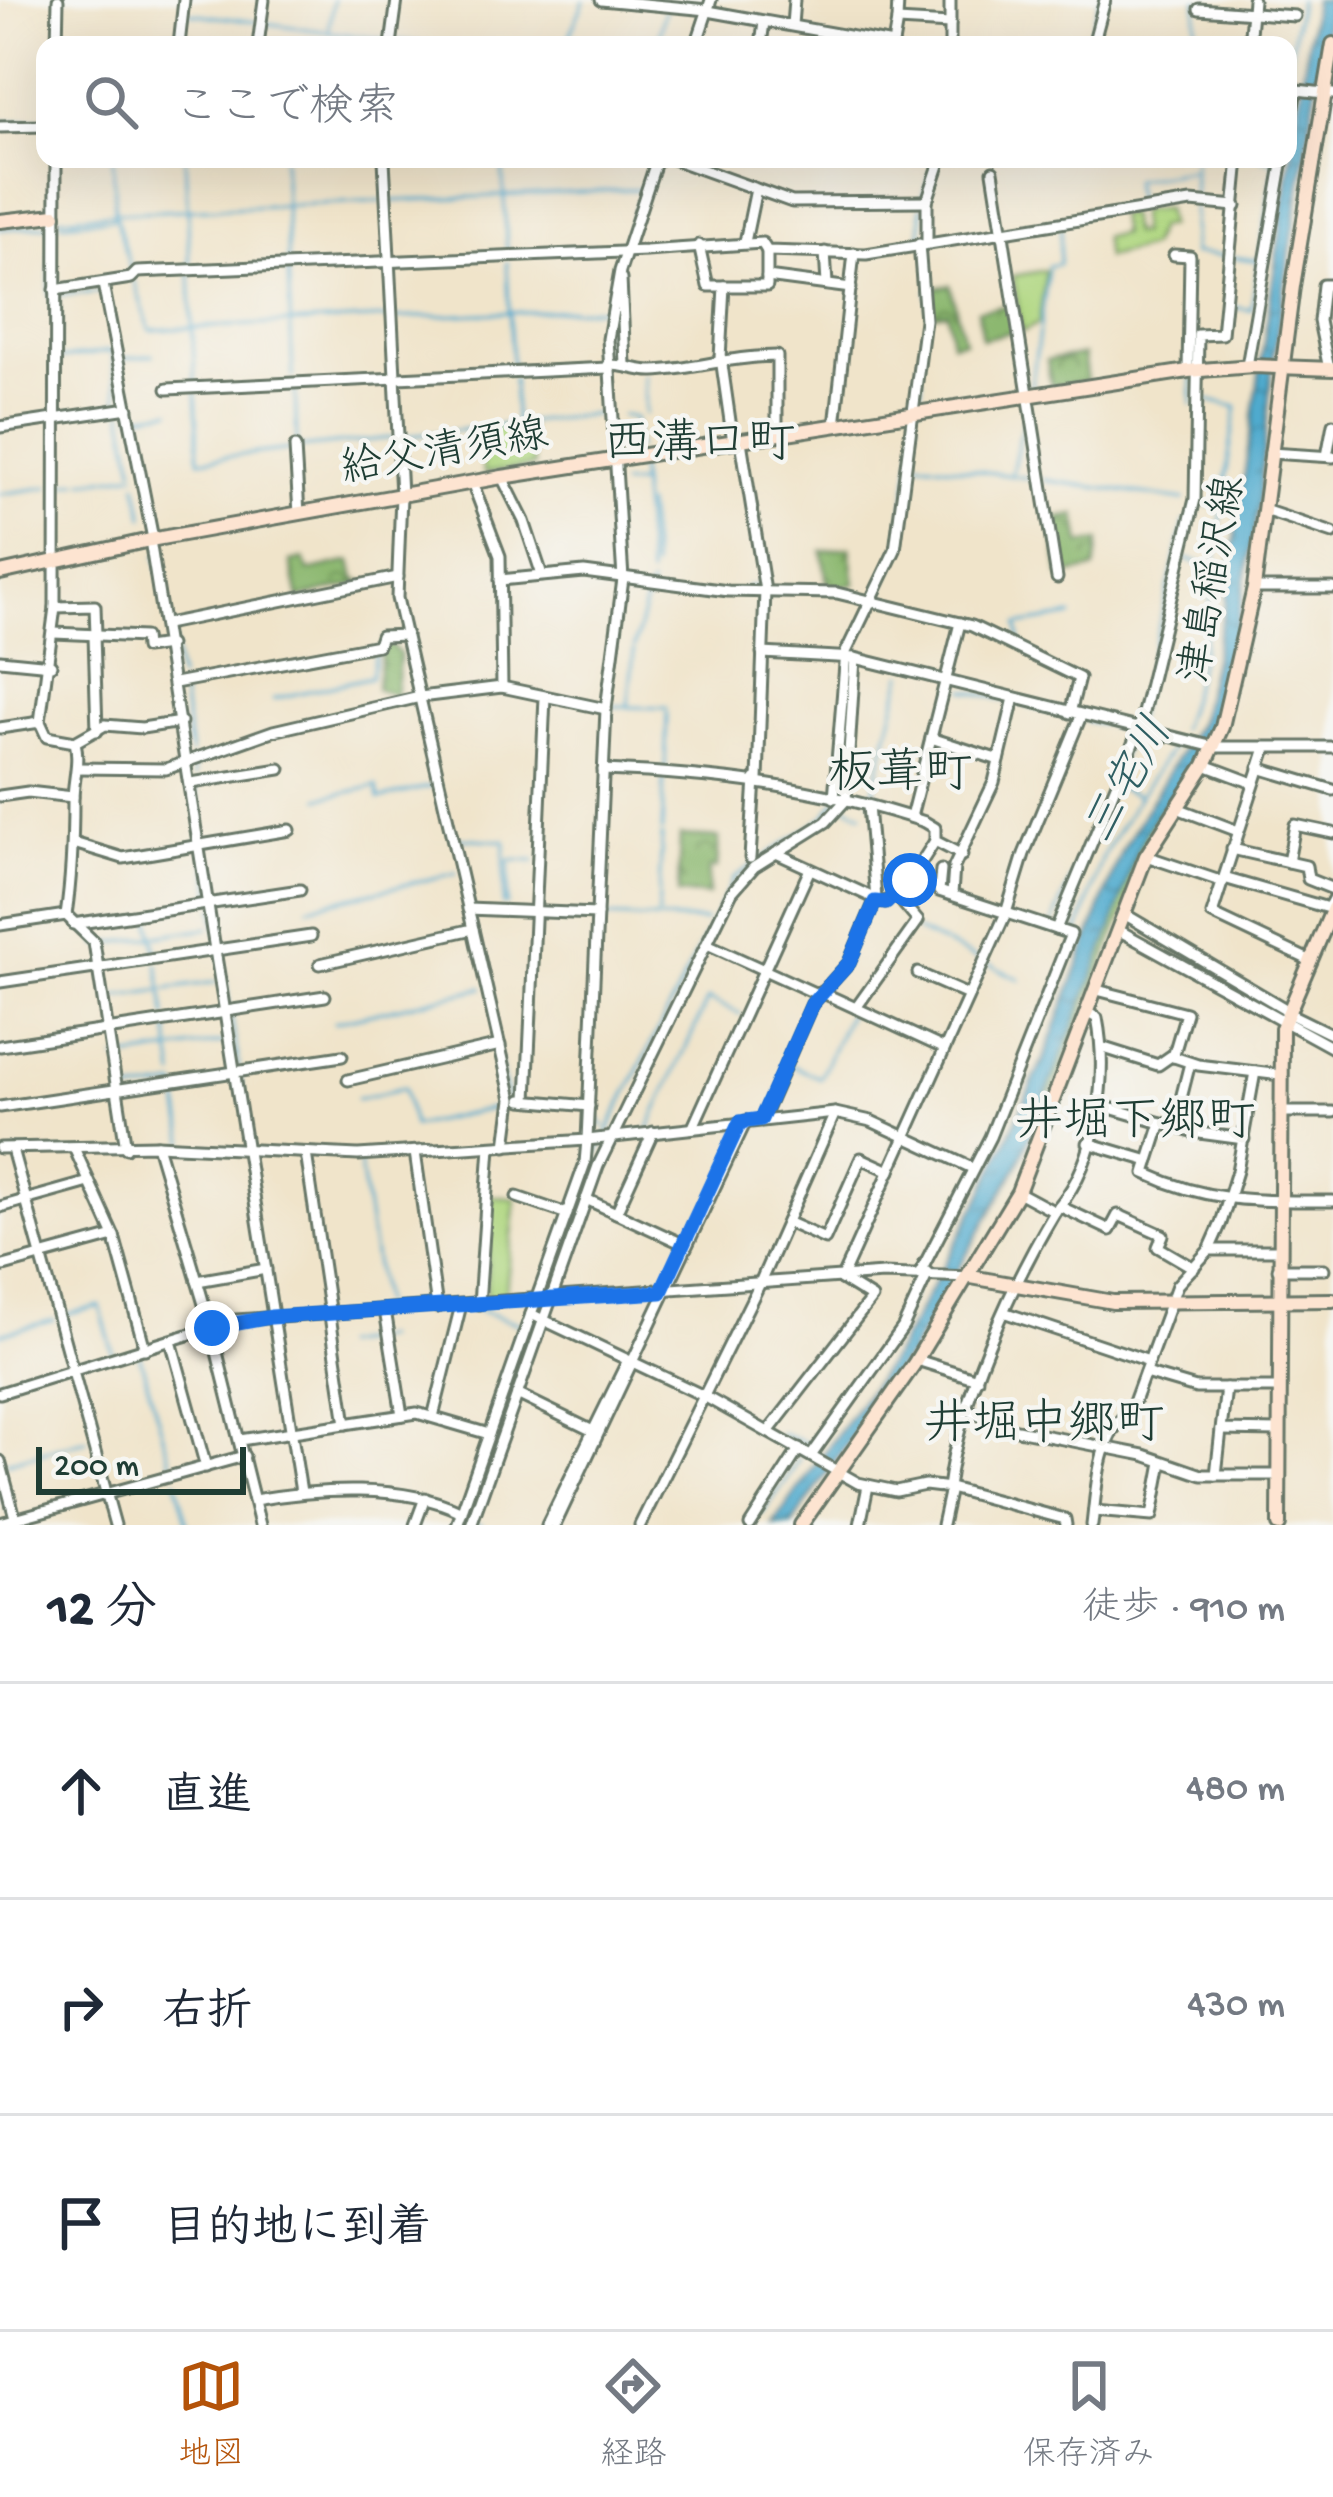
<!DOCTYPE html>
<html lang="ja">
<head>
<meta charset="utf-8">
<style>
  :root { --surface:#fff; --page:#f2f2f3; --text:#1f2937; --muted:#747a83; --line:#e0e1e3; --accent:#b45309 }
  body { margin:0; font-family:"Gochi Hand","Klee One",sans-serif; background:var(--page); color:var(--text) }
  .scale { position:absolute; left:36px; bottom:30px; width:210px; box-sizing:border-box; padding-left:12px; border:6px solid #1f3d34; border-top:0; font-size:33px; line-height:42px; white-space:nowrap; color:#1f3d34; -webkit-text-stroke:9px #f6f6f2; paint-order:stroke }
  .stop { position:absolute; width:36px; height:36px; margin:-27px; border:9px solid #1a73e8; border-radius:50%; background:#fff }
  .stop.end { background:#1a73e8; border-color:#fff; box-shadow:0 3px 12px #0008 }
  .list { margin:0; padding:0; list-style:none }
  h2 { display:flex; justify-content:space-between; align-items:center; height:156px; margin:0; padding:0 48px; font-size:51px }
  h2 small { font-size:39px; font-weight:400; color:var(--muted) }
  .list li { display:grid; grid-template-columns:78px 1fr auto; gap:36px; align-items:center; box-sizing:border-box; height:216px; padding:0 48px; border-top:3px solid var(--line) }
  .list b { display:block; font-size:45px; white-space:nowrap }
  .list em { font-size:39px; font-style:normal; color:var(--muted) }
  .icon { flex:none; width:66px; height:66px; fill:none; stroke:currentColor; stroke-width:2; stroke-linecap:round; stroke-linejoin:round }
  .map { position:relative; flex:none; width:1333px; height:1525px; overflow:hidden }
  .search { position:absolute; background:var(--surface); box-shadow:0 12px 48px #0002; left:36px; right:36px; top:36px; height:132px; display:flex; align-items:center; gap:30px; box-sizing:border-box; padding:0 42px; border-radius:24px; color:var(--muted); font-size:45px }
  .sheet { height:804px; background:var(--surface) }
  nav { display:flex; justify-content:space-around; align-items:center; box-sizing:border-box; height:168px; border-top:3px solid var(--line); background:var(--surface); font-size:33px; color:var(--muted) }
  nav a { display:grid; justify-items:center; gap:6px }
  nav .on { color:var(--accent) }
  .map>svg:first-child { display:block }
</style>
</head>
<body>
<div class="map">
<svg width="1333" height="1525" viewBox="0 0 1333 1525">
  <defs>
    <pattern id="forest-crowns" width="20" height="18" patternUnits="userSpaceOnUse" patternTransform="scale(3)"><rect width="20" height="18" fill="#8cb86f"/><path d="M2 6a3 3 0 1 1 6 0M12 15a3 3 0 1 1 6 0" fill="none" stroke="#72975c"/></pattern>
    <pattern id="water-ripples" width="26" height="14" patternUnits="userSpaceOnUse" patternTransform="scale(3)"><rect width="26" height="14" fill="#50aace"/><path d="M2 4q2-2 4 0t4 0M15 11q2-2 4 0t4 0" fill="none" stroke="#428ca8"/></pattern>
  </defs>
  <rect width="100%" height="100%" fill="#f6f6f2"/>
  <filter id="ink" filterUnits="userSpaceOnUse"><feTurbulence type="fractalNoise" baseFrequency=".00833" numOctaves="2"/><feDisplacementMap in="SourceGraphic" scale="24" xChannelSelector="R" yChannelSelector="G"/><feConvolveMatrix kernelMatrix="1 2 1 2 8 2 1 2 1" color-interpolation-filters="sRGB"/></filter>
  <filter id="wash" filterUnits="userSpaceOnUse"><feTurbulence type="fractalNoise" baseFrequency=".004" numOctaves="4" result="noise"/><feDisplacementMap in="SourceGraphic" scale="48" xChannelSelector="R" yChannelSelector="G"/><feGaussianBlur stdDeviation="2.7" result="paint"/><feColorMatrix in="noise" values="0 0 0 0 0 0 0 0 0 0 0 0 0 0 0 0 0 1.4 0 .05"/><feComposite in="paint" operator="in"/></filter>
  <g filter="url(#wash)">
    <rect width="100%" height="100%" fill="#f0e4ca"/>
    <!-- grass -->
    <g fill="#b0d781" stroke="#688a5a" stroke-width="3">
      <path d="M1165,208l3,18 -10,1 -8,20 -44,11 -3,-21 18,-3 -3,-19 10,-1 4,20 8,-1 -2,-21z"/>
      <path d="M1046,270l-7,53 -17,9 -9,-56z"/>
      <path d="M529,424l5,42 -50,7 -8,-43z"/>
      <path d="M1204,746l5,2 -54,85 -115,289 -5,-2c38,-88 71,-177 101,-266 14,-42 51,-68 68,-108z"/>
      <path d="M490,1196l26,3 -11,100 -19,1z"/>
    </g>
    <!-- forest -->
    <g fill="url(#forest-crowns)" stroke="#567a52" stroke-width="3">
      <path d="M950,285l14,56 -12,2 -5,-31 -17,2v-25z"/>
      <path d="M1011,305l4,26 -33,8 -4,-29z"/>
      <path d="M1083,355l4,26 -36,5 -4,-26z"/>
      <path d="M1076,515l5,29 18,-3 -4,28 -35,7 -8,-57z"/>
      <path d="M850,547l5,37 -27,5 -6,-38z"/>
      <path d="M304,559l4,12 43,-10 4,18 10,3 -66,16 -8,-36z"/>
      <path d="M384,639l16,15 -5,41 -19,-6z"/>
      <path d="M680,836l39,2 -2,30h-8l-1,27 -30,-1z"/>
    </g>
    <!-- water -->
    <path fill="url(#water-ripples)" stroke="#387481" stroke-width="3" d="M1314,0h16l-57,359 -15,148 -31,177 -26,72 -45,57 -20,39 -24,76 -94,237 -108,188 3,4 -5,-1 -9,11 -107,158h-19l124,-175 84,-153 66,-146 74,-199 79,-133 26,-118z"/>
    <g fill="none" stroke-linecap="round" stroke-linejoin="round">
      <!-- stream -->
      <g stroke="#50aace" stroke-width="3">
        <path d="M665,10l-6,28 15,7"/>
        <path d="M190,13l66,9"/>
        <path d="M265,23l121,17"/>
        <path d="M329,30l4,-30"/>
        <path d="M397,41l36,4"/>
        <path d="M1088,42l12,-42"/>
        <path d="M566,45l18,-44"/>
        <path d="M1196,45l1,-45"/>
        <path d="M1288,70l11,-70"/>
        <path d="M0,122l45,-2"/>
        <path d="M113,159l2,54 16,58"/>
        <path d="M185,159l5,106"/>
        <path d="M283,159l5,102"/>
        <path d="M502,159l5,92"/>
        <path d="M830,159h21"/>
        <path d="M1262,159l14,1"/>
        <path d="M923,195l13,-36"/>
        <path d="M391,201l251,-12 -19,55"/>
        <path d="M1136,205l-3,-25 61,-10"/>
        <path d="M921,207v33"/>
        <path d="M115,213l267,-12"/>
        <path d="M60,218l53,-5"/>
        <path d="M61,223l52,-5"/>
        <path d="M0,229l49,-4"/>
        <path d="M1193,253l31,3"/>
        <path d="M1193,254l1,-95"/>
        <path d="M1232,257l24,3"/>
        <path d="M507,262l5,104"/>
        <path d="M1048,266l11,-2 2,-36"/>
        <path d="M288,268l5,109"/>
        <path d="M190,272l5,111"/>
        <path d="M134,281l16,49 238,-12"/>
        <path d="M928,289l1,19"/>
        <path d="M60,295l40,-3"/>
        <path d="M50,296v-71"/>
        <path d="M1227,306l24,4 25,-151"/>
        <path d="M395,318l212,-10"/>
        <path d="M1040,329l8,-59"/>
        <path d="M60,359l52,-8 7,55"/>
        <path d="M122,359l31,-4"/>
        <path d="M603,361l4,-53 13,-52"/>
        <path d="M679,363l14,-1"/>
        <path d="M668,365l6,-1"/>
        <path d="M644,375l1,39"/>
        <path d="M513,378l2,44"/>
        <path d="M1192,379v25"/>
        <path d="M1031,387l8,-54"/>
        <path d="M295,388l2,56"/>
        <path d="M196,390l3,70 92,-11"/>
        <path d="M919,406l3,-28"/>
        <path d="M123,412l11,57"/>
        <path d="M621,415l13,3 3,31"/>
        <path d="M133,416l38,-6"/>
        <path d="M401,437l205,-24"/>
        <path d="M298,448l94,-10"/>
        <path d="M918,462l117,17"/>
        <path d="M638,464l11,111"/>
        <path d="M1012,472l14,-63"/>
        <path d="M1044,480l140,20"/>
        <path d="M83,482l52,-8"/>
        <path d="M137,484l7,33"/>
        <path d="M58,485l20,-3"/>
        <path d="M621,485l19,-1"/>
        <path d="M0,494l48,-7"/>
        <path d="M1199,503l16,2"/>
        <path d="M646,505l7,63"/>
        <path d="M901,535l16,-115"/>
        <path d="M157,555l4,22"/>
        <path d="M1186,559l29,8"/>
        <path d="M162,581l7,39"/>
        <path d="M746,587l13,-1"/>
        <path d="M876,602l23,-52"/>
        <path d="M171,629l8,49"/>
        <path d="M1021,645l-3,-20 54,-9"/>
        <path d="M634,647l16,-62"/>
        <path d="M181,686l10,68"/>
        <path d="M965,690l43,11"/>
        <path d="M273,699l98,-22 5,-28"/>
        <path d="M1017,703l58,15"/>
        <path d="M613,706h15l6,-55"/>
        <path d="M629,707l38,1"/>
        <path d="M1086,721l16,3"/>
        <path d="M1135,721l50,-200"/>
        <path d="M1108,726l17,4"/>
        <path d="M1180,729c38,-104 36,-214 57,-322l-35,-8"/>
        <path d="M193,765l1,12"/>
        <path d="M665,769l2,-56"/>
        <path d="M196,787l7,50"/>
        <path d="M1119,788l20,8 34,-50"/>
        <path d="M841,793l4,-75"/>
        <path d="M320,798l57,-12 2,13 57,-14"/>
        <path d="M871,801l32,-127"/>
        <path d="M847,806l15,8"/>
        <path d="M662,831l2,-54"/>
        <path d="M458,838l47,3 -2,64"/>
        <path d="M205,848l8,50"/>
        <path d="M659,893l3,-57"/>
        <path d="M507,905l2,-45 25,1"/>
        <path d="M308,907l148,-34"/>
        <path d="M214,908l6,34"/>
        <path d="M658,915l1,-18"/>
        <path d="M150,917l7,37"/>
        <path d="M602,917l103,4"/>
        <path d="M1053,923l79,-193"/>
        <path d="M917,931l62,29"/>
        <path d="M1078,933l26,-79 35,-58"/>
        <path d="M157,936l51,-8"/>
        <path d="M97,941l2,-16"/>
        <path d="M98,945l54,-8"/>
        <path d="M222,956l7,49"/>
        <path d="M158,964l8,52"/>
        <path d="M988,964l32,15"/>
        <path d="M166,989l51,-7"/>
        <path d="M108,998l54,-8"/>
        <path d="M231,1016l8,50"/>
        <path d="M335,1022l147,-34"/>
        <path d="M168,1027l7,49"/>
        <path d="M175,1050l52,-8"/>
        <path d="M497,1053l11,47"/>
        <path d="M116,1059l55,-8"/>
        <path d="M791,1065l29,13 30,-67"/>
        <path d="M1272,1071l4,-45"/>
        <path d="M240,1074l11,70"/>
        <path d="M123,1094l54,-8 8,55"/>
        <path d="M357,1099l47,-11 9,38 94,-21"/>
        <path d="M593,1113l11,13"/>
        <path d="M649,1128l59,-129 32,15"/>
        <path d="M606,1135l128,-257 91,-62 11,-15"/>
        <path d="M16,1153l55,1"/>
        <path d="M81,1154l28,-1"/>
        <path d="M359,1160l23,144"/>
        <path d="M475,1309l48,16"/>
        <path d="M61,1316l39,-10 13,47"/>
        <path d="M0,1334l54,-14"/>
        <path d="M886,1343l27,-49"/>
        <path d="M340,1345l44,-7"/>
        <path d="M139,1354l34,115"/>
        <path d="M780,1434l29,10 11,-10"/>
        <path d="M7,1462l80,-22"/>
        <path d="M176,1480l12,45"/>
        <path d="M0,1482l6,23"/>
        <path d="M784,1485l15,-26"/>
        <path d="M7,1509l1,3"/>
        <path d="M762,1514l20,-28"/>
        <path d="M477,1523l5,2"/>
        <path d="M463,1525l139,-382"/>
      </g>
    </g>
  </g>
  <g filter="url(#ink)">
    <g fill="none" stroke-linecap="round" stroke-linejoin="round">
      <!-- street casing -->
      <g stroke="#687768" stroke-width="15">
        <g id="street">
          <path d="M601,0l107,10"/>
          <path d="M1199,9l96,7"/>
          <path d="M708,11l185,33 4,-23 53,3"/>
          <path d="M897,21l1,-21"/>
          <path d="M792,25l2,-25"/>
          <path d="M57,45l1,-45"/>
          <path d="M179,45l5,-45"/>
          <path d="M258,45l6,-45"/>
          <path d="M391,45l6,-45"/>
          <path d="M696,45l15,-45"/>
          <path d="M761,45l3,-23"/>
          <path d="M950,45v-45"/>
          <path d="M1093,45l12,-45"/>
          <path d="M1249,45l4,-45"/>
          <path d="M1288,89l45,5"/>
          <path d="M0,127l45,-1"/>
          <path d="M1288,133l8,-43"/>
          <path d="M56,159l-1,448 -15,115 7,15 28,5c5,20 -2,38 -2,58 0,40 -1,75 -7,115l28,27 32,206"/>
          <path d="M384,159l17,336 -4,103 115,501 -6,47"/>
          <path d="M636,159l21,1"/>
          <path d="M657,159l-37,112 -12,68 15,240 -17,130 -19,431 -2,23 -54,151 173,82 154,87 38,8 29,-6 25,3 115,31 1,6"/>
          <path d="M673,159l119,43 135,-1"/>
          <path d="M993,171l64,407"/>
          <path d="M745,242l11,-53"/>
          <path d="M927,243v-42l14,-42"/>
          <path d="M699,245l9,41h59v-35"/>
          <path d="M825,252l2,32"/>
          <path d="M1174,255l16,1 -2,115"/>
          <path d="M767,277l84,11"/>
          <path d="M621,279l4,85"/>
          <path d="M103,284l50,255"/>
          <path d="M55,290l76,-12 6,-6 509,-21 116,-8 5,8 99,3 325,-52 45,4"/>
          <path d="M720,358l4,-72"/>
          <path d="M721,358l12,84"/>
          <path d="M608,365c17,-1 31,7 46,6 41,-2 78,-15 123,-15v79"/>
          <path d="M1247,366l36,-207"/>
          <path d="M1329,369l-10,-48 4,-36h10"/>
          <path d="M167,389l441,-21"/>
          <path d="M835,426l19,-173"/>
          <path d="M0,427l128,-19"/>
          <path d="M741,441l24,150 -7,189"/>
          <path d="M295,447l4,67"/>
          <path d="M1270,453l63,4"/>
          <path d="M1327,456l6,-32"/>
          <path d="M502,477l22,44 18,54"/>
          <path d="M472,482l28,74 2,131"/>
          <path d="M1264,510l69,23"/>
          <path d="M150,540l151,952"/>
          <path d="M500,580l84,-8 144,19 109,2 135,33 107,52 -9,35"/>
          <path d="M1254,588h79"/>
          <path d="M55,607l40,-1 1,29"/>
          <path d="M166,624l232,-47"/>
          <path d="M54,633l90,4 1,11 24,-3"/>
          <path d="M94,635l3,96"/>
          <path d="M762,653l93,5 359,89h119"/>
          <path d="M0,660l51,5"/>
          <path d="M175,683l203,-38 3,-9 25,-1"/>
          <path d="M0,728l40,-6"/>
          <path d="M931,738l68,22"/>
          <path d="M75,742l30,-17 37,3 39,-6"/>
          <path d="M1266,748l-54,166 95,45"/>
          <path d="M1205,765l48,18"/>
          <path d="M77,768l89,1 107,-38 147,-34 82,-10 104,22"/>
          <path d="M1259,768l74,22"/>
          <path d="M603,770c111,4 217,17 322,52l10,6v13l27,14"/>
          <path d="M191,783l89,-14"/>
          <path d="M0,796l28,-4 45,5"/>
          <path d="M834,798l12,-146 49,-102 30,-230 -6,-76"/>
          <path d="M1177,808l61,23"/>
          <path d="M911,817l49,-194"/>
          <path d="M77,844l46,14 167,-28"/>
          <path d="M1232,849l74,17 2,13 25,10"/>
          <path d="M776,853l100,46"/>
          <path d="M1146,856l77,26"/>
          <path d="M750,858l5,-79"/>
          <path d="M1288,862l7,-37 38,8"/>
          <path d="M1224,878l104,30 5,-9"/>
          <path d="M952,894l2,-27 40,-85 20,-84"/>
          <path d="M875,901l10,2 25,-23 25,-39"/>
          <path d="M468,909l129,5"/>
          <path d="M1126,915l161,95"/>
          <path d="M73,924l227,-34"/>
          <path d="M0,925l66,-10"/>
          <path d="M1056,929l83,-200 56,-230 3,-164 24,-1 17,-175"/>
          <path d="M1120,931l213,117"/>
          <path d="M707,944l112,51"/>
          <path d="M320,964l153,-35"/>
          <path d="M918,973l50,22"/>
          <path d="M0,982l311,-46"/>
          <path d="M1097,990l89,23 -13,44"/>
          <path d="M821,992l122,56"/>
          <path d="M856,1008l62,-87 -22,-26"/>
          <path d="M226,1011l99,-15"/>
          <path d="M1286,1012l47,23"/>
          <path d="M0,1046l226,-34"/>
          <path d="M1104,1048l54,17 13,-9 27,9 83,10"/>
          <path d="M348,1080l152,-35"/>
          <path d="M522,1100l67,6"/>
          <path d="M527,1100l18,-403"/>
          <path d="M1096,1104l96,28 52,7"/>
          <path d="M0,1107l342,-51"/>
          <path d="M1280,1112h53"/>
          <path d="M762,1119l50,-115 37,-41 27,-64 -8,-93"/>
          <path d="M1161,1123l-16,50c66,31 117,28 188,28"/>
          <path d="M1174,1126l16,-63"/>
          <path d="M693,1127l117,-258"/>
          <path d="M1088,1143l61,18"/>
          <path d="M157,1145l54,183 49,197"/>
          <path d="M0,1148l157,-3 201,10 229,-15 248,-27 36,8 101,47"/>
          <path d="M12,1149l103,376"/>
          <path d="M75,1150l39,86 31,113"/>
          <path d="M415,1152l22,155"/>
          <path d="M306,1153l40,271"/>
          <path d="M1018,1192l37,20 4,-6 51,24 8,-15 5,2 40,18 -5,12 36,21"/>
          <path d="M517,1197l50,17"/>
          <path d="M586,1199l97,45"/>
          <path d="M1059,1206c39,-46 49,-132 38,-188l-9,-5"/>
          <path d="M0,1207l89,-25"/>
          <path d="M616,1213l37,-81"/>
          <path d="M787,1222l38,17 36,-81 29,13"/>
          <path d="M1209,1250h69"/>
          <path d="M0,1267l114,-31"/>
          <path d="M1278,1269h46"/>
          <path d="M920,1273l70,-136 81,-203 -132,-43 2,-21"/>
          <path d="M841,1279l165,-366 18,-59 57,-138"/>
          <path d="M197,1281l69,-12"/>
          <path d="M479,1304l11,-157"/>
          <path d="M385,1310l17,105"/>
          <path d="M1006,1313l140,47"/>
          <path d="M171,1341l35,126"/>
          <path d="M917,1360l60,19"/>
          <path d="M1145,1373l51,15h82"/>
          <path d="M1226,1388l-5,42 57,1"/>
          <path d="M0,1393l236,-73 647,-46 88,3"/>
          <path d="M517,1394l76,37"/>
          <path d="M966,1409l46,20 132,26 58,20h76"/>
          <path d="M433,1417l28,-112"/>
          <path d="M768,1432l104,-134 -31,-19"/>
          <path d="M240,1440l177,-27 72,21"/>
          <path d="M811,1456l92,-129 25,-54"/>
          <path d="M0,1461l17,64"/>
          <path d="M1216,1475l5,-45"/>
          <path d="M948,1488c11,-88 62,-201 107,-276"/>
          <path d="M254,1500c63,-11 149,-17 208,12"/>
          <path d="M1094,1511l58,5 10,-54"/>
          <path d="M0,1523l244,-67"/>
          <path d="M415,1525l10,-27"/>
          <path d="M457,1525l74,-211"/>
          <path d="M471,1525l127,-359 134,-274 22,-25 72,-45 20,-22 9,-142"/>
          <path d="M547,1525l81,-165"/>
          <path d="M555,1525l191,-404"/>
          <path d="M640,1525l119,-240 76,-172"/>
          <path d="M750,1525l49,-76"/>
          <path d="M860,1525l8,-39"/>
          <path d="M942,1525l8,-37"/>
          <path d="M1092,1525c5,-40 5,-89 39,-115l46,-125 32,-35 12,-27 16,-52 18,-99"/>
        </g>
      </g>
      <!-- secondary casing -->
      <g stroke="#687768" stroke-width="18">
        <g id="secondary">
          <path d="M0,221l55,-6"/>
          <path d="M0,573l150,-33 352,-63 686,-106 65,-5 80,3"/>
          <path d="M971,1277l142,25 220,-2"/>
          <path d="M801,1525l113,-161 104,-172 128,-336 59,-91 17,-38 32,-139 39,-302 40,-242"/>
          <path d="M1279,1525l3,-497 51,-120"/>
        </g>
      </g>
      <!-- street -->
      <use href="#street" stroke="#fff" stroke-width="9"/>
      <!-- secondary -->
      <use href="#secondary" stroke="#fde4d1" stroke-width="12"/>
    </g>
  </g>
  <g fill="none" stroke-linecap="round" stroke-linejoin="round" filter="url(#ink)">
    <!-- route -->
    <path stroke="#1a73e8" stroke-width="15" d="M212,1328l59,-11 390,-25 79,-170 21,-3 51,-115 37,-41 26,-61 11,1 24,-23"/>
  </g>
  <g text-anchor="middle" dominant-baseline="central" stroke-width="9" stroke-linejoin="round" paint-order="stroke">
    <!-- street labels -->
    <g font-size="42" fill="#1f3d34" stroke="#f6f6f2">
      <text transform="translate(445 455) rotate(-10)">給父清須線</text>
      <text transform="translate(1216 580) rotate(-80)">津島稲沢線</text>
    </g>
    <!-- water labels -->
    <g font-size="45" font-style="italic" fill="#2e5e62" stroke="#f6f6f2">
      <text transform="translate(1131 782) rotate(-61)">三宅川</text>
    </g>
    <!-- quarter labels -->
    <g font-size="48" fill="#1f3d34" stroke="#f6f6f2">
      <text x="699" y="447">西溝口町</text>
      <text x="900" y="777">板葺町</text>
      <text x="1135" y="1125">井堀下郷町</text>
      <text x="1044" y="1428">井堀中郷町</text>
    </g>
  </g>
</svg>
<div class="scale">200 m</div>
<div class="stop" style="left:910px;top:880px"></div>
<div class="stop end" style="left:212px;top:1328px"></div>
<div class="search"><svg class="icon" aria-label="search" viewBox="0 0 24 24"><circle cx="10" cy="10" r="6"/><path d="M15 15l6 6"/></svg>ここで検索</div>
</div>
<section class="sheet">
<h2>12 分<small>徒歩 · 910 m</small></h2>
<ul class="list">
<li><svg class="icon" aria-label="ahead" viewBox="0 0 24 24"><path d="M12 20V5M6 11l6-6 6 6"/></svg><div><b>直進</b></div><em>480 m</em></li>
<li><svg class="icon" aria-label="right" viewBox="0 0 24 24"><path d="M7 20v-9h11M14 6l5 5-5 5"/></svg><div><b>右折</b></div><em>430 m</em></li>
<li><svg class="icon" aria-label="arrive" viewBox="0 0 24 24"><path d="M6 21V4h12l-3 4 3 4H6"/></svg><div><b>目的地に到着</b></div></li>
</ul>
</section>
<nav>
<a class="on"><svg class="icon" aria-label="map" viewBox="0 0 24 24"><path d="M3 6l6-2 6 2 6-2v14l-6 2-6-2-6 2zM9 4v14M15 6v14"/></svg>地図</a>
<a><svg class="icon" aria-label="directions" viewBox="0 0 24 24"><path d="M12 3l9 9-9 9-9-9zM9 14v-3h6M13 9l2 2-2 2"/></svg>経路</a>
<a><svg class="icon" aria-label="saved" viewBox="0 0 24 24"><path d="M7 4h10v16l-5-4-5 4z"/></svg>保存済み</a>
</nav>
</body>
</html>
